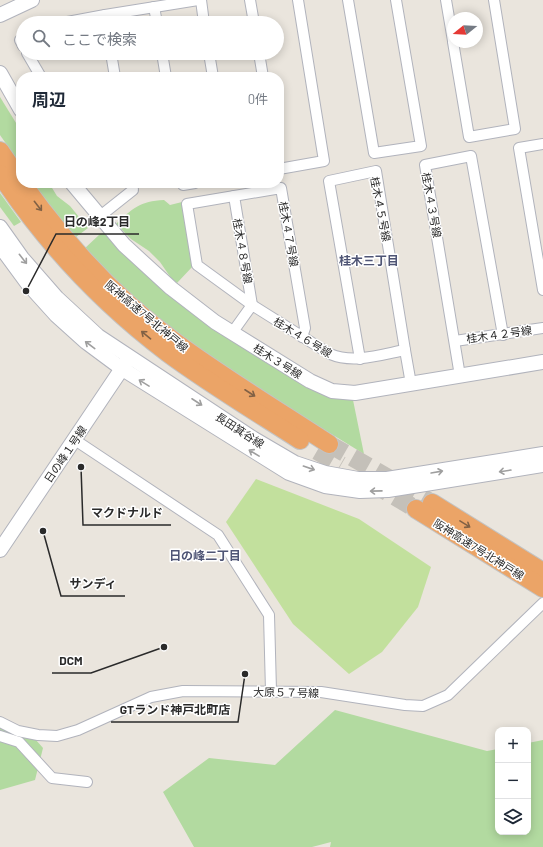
<!DOCTYPE html>
<html lang="ja">
<head>
<meta charset="utf-8">
<style>
  :root { --surface:#fff; --page:#f2f2f3; --text:#1f2937; --muted:#747a83; --line:#e0e1e3 }
  body { margin:0; font-family:Barlow,"Noto Sans JP",sans-serif; background:var(--page); color:var(--text) }
  .controls { position:absolute; right:12px; bottom:12px; display:grid; overflow:hidden; border-radius:8px; box-shadow:0 2px 10px #0003 }
  .controls button { width:36px; height:36px; display:grid; place-items:center; padding:0; border:0; border-bottom:1px solid var(--line); background:var(--surface); color:var(--text); font:20px sans-serif }
  .compass { position:absolute; left:447px; top:12px; width:36px; height:36px; border-radius:50%; background:var(--surface); box-shadow:0 2px 10px #0003; rotate:252deg }
  .list { margin:0; padding:0; list-style:none }
  h2 { display:flex; justify-content:space-between; align-items:center; height:52px; margin:0; padding:0 16px; font-size:17px }
  h2 small { font-size:13px; font-weight:400; color:var(--muted) }
  .icon { flex:none; width:22px; height:22px; fill:none; stroke:currentColor; stroke-width:2; stroke-linecap:round; stroke-linejoin:round }
  .map { position:relative; flex:none; width:543px; height:847px; overflow:hidden }
  .search { position:absolute; background:var(--surface); box-shadow:0 2px 10px #0003; left:16px; top:16px; width:268px; height:44px; display:flex; align-items:center; gap:10px; box-sizing:border-box; padding:0 14px; border-radius:22px; color:var(--muted); font-size:15px }
  .panel { position:absolute; background:var(--surface); box-shadow:0 2px 10px #0003; left:16px; top:72px; width:268px; height:116px; border-radius:16px }
  .map>svg:first-child { display:block }
</style>
</head>
<body>
<div class="map">
<svg width="543" height="847" viewBox="0 0 543 847">
  <rect width="100%" height="100%" fill="#eae5dd"/>
  <!-- green -->
  <g fill="#b2daa0">
    <path d="M0,97l21,34v34l-21,-30z"/>
    <path d="M33,183h16l8,13 13,10 18,22 -12,9 -24,-27z"/>
    <path d="M0,193l21,29 -7,4 -14,-19z"/>
    <path d="M164,200l6,5 12,-3 11,64 -16,17 -6,-5 -11,-16 -11,-11 -18,-12 -15,-15c16,-15 24,-23 48,-24z"/>
    <path d="M104,233l30,30 196,134 23,3 11,54 -150,-92 -63,-48 -68,-64 17,-16z"/>
    <path d="M335,710l152,41 11,-2v83h30v-89l15,-3v107h-213l1,-5 -19,5h-118l-31,-55 46,-34 66,7z"/>
    <path d="M0,725l28,6 15,17 -8,32 -35,10z"/>
  </g>
  <!-- pitch -->
  <path fill="#c2e09d" d="M256,479l103,40 72,48 -13,40 -36,45 -33,22 -56,-50 -67,-102z"/>
  <g fill="none" stroke-linecap="round" stroke-linejoin="round">
    <!-- highway-tunnel -->
    <g stroke="#c4c0b9" stroke-width="18" stroke-dasharray="18 9" stroke-linecap="butt">
      <path d="M329,444l103,59"/>
      <path d="M317,451l24,14"/>
      <path d="M372,483l44,26"/>
    </g>
    <!-- street casing -->
    <g stroke="#b1b3bc" stroke-width="12">
      <g id="street">
        <path d="M201,0l3,23"/>
        <path d="M250,0l4,23"/>
        <path d="M348,0l26,153 47,-7 -25,-146"/>
        <path d="M446,0l7,41"/>
        <path d="M154,7l3,16"/>
        <path d="M62,23l43,-8"/>
        <path d="M106,23l-1,-8 93,-15"/>
        <path d="M23,39l-3,1 3,6"/>
        <path d="M453,42l16,95 46,-8 -21,-129"/>
        <path d="M27,53l14,24"/>
        <path d="M111,53l4,24"/>
        <path d="M162,53l4,24"/>
        <path d="M209,53l4,24"/>
        <path d="M259,53l4,24"/>
        <path d="M543,144l-24,4 24,142"/>
        <path d="M279,169l45,-8 -26,-161"/>
        <path d="M183,183v2l12,-2"/>
        <path d="M234,196l18,109"/>
        <path d="M99,217l34,-27 -1,-7"/>
        <path d="M252,305l-55,-40 -10,-61 94,-16 24,140 -3,9"/>
        <path d="M232,333l20,-28 78,49c23,10 50,1 75,-4l6,34"/>
        <path d="M455,341l88,-13"/>
        <path d="M360,359l-31,-178 47,-10 29,179"/>
        <path d="M460,376l-35,-211 46,-9 32,179"/>
        <path d="M75,440l143,95 51,80 2,76"/>
        <path d="M0,722l18,9 20,4 19,1 21,-6 73,-33 32,-6 138,1 84,13 18,1 25,-11 95,-92"/>
        <path d="M0,736l19,6 33,36 35,4"/>
      </g>
    </g>
    <!-- secondary casing -->
    <g stroke="#b1b3bc" stroke-width="16">
      <g id="secondary">
        <path d="M0,15l32,-15"/>
        <path d="M0,73l21,37"/>
        <path d="M72,183l52,62 47,43 44,34 95,59 22,10 23,2 188,-31"/>
        <path d="M0,227l22,31 35,40 41,38 156,103 41,24 30,10 33,6h29l156,-25"/>
        <path d="M0,246l28,38 28,31 30,27 35,26 168,105 36,13 35,5 28,-1 155,-25"/>
        <path d="M0,550l127,-189"/>
      </g>
    </g>
    <!-- highway casing -->
    <g stroke="#c3c3c3" stroke-width="20">
      <g id="highway">
        <path d="M0,151c47,72 105,140 175,191 49,36 102,68 154,102"/>
        <path d="M0,174c45,68 102,129 168,179 42,31 87,58 132,87"/>
        <path d="M432,503l111,69"/>
        <path d="M416,509l127,79"/>
      </g>
    </g>
    <!-- street -->
    <use href="#street" stroke="#fff" stroke-width="10"/>
    <!-- secondary -->
    <use href="#secondary" stroke="#fff" stroke-width="14"/>
    <!-- highway -->
    <use href="#highway" stroke="#eba467" stroke-width="18"/>
  </g>
  <!-- one-way arrows -->
  <defs><path id="oneway-shaft" d="M-6 0H5M1.5-3L5.5 0L1.5 3" fill="none" stroke-width="1.6" stroke-linecap="round" stroke-linejoin="round"/></defs>
  <g stroke="#816145">
    <use href="#oneway-shaft" transform="translate(38 206) rotate(52)"/>
    <use href="#oneway-shaft" transform="translate(146 335) rotate(-140)"/>
    <use href="#oneway-shaft" transform="translate(250 393) rotate(33)"/>
    <use href="#oneway-shaft" transform="translate(465 524) rotate(32)"/>
  </g>
  <g stroke="#9f9f9f">
    <use href="#oneway-shaft" transform="translate(23 259) rotate(52)"/>
    <use href="#oneway-shaft" transform="translate(90 345) rotate(-143)"/>
    <use href="#oneway-shaft" transform="translate(144 383) rotate(-148)"/>
    <use href="#oneway-shaft" transform="translate(197 402) rotate(33)"/>
    <use href="#oneway-shaft" transform="translate(254 453) rotate(-149)"/>
    <use href="#oneway-shaft" transform="translate(309 468) rotate(19)"/>
    <use href="#oneway-shaft" transform="translate(505 471) rotate(171)"/>
    <use href="#oneway-shaft" transform="translate(437 472) rotate(-10)"/>
    <use href="#oneway-shaft" transform="translate(376 491) rotate(179)"/>
  </g>
  <g text-anchor="middle" dominant-baseline="central" stroke-width="3" stroke-linejoin="round" paint-order="stroke">
    <!-- street labels -->
    <g font-size="11" fill="#2a2a2a" stroke="#fff">
      <text transform="translate(432 205) rotate(80)">桂木４３号線</text>
      <text transform="translate(381 209) rotate(79)">桂木４５号線</text>
      <text transform="translate(289 234) rotate(80)">桂木４７号線</text>
      <text transform="translate(243 251) rotate(80)">桂木４８号線</text>
      <text transform="translate(147 316) rotate(40)">阪神高速7号北神戸線</text>
      <text transform="translate(499 334) rotate(-8)">桂木４２号線</text>
      <text transform="translate(303 337) rotate(31)">桂木４６号線</text>
      <text transform="translate(278 361) rotate(32)">桂木３号線</text>
      <text transform="translate(240 430) rotate(33)">長田箕谷線</text>
      <text transform="translate(65 454) rotate(-56)">日の峰１号線</text>
      <text transform="translate(479 549) rotate(32)">阪神高速7号北神戸線</text>
      <text transform="translate(286 692) rotate(1)">大原５７号線</text>
    </g>
    <!-- neighbourhood labels -->
    <g font-size="12" font-weight="bold" fill="#4f5575" stroke="#fff">
      <text x="369" y="260">桂木三丁目</text>
      <text x="205" y="555">日の峰二丁目</text>
    </g>
  </g>
  <!-- callouts -->
  <path fill="none" stroke="#2a2a2a" stroke-width="1.5" d="M26 291L56 234H139M81 467L83 525H171M43 531L61 596H125M164 647L91 673H52M245 674L238 722H111"/>
  <g fill="#2a2a2a" stroke="#fff" stroke-width="1.5">
    <circle cx="26" cy="291" r="4"/>
    <circle cx="81" cy="467" r="4"/>
    <circle cx="43" cy="531" r="4"/>
    <circle cx="164" cy="647" r="4"/>
    <circle cx="245" cy="674" r="4"/>
  </g>
  <g font-size="12" text-anchor="middle" font-weight="bold" fill="#2a2a2a" stroke="#fff" stroke-width="3" stroke-linejoin="round" paint-order="stroke">
    <text x="97" y="226">日の峰2丁目</text>
    <text x="127" y="517">マクドナルド</text>
    <text x="93" y="588">サンディ</text>
    <text x="71" y="665">DCM</text>
    <text x="175" y="714">GTランド神戸北町店</text>
  </g>
</svg>
<div class="controls">
<button>+</button>
<button>−</button>
<button><svg class="icon" aria-label="layers" viewBox="0 0 24 24"><path d="M12 4l9 5-9 5-9-5zM3 14l9 5 9-5"/></svg></button>
</div>
<svg class="compass" viewBox="-18 -18 36 36"><path d="M0-13l5 13h-10z" fill="#e53935"/><path d="M0 13l5-13h-10z" fill="#747a83"/></svg>
<div class="search"><svg class="icon" aria-label="search" viewBox="0 0 24 24"><circle cx="10" cy="10" r="6"/><path d="M15 15l6 6"/></svg>ここで検索</div>
<section class="panel">
<h2>周辺<small>0件</small></h2>
<ul class="list">
</ul>
</section>
</div>
</body>
</html>
